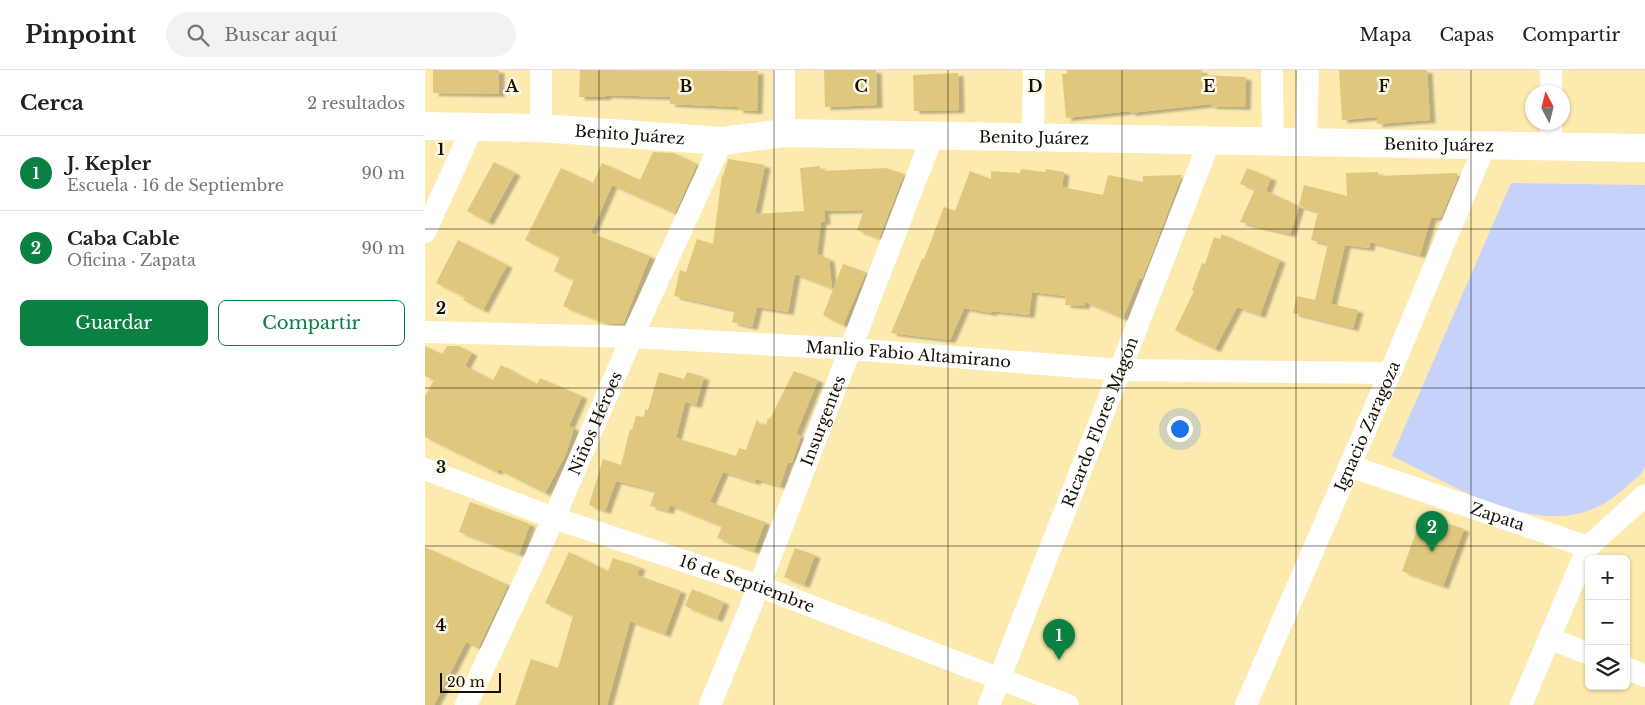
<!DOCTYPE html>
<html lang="es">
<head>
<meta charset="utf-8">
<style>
  :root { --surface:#fff; --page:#f2f2f2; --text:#202124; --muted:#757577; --line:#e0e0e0; --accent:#0b8043 }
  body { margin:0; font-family:"Libre Baskerville",serif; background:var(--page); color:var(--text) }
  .controls { position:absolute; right:15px; bottom:15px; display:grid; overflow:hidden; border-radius:8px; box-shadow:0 1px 4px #0004 }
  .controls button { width:45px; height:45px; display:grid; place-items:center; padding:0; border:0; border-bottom:1px solid var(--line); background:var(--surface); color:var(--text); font:25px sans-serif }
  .compass { position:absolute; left:1100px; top:15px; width:45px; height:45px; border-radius:50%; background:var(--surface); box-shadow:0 1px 4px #0004; rotate:353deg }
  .scale { position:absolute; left:15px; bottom:12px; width:61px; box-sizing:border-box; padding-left:5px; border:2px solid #171000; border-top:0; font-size:14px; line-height:18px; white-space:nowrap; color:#171000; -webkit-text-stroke:4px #fcf8e9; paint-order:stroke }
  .you { position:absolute; left:754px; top:358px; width:18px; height:18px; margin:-12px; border:4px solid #fff; border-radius:50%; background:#1a73e8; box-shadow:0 0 0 8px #1a73e833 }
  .badge { display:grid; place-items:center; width:32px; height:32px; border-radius:50%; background:var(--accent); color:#fff; font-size:16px; font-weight:700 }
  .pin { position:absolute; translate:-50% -41px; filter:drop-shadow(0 1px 2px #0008) }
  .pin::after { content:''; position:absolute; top:26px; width:18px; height:15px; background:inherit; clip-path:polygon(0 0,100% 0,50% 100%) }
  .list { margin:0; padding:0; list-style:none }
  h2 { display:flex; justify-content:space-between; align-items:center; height:65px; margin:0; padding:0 20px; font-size:21px }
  h2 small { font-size:16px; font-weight:400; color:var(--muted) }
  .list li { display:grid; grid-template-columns:32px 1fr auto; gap:15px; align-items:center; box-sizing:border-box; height:75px; padding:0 20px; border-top:1px solid var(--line) }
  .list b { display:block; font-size:19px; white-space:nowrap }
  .list p { margin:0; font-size:16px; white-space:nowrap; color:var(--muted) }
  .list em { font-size:16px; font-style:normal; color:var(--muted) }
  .actions { display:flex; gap:10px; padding:15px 20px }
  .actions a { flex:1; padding:11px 0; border:1px solid var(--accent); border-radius:8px; text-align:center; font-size:18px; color:var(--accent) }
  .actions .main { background:var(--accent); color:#fff }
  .icon { flex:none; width:28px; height:28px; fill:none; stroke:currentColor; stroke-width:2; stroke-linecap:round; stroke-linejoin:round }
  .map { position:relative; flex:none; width:1220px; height:635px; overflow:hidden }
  header { display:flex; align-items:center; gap:30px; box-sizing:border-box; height:70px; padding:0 25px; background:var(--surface); border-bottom:1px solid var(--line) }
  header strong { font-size:24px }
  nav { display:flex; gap:28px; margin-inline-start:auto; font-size:18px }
  .search { width:350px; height:45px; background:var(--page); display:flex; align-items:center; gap:12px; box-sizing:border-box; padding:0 18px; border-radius:28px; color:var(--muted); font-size:19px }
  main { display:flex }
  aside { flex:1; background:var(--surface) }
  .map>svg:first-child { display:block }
</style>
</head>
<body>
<header>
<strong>Pinpoint</strong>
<div class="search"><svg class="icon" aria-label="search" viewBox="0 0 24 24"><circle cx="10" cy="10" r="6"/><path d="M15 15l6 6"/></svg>Buscar aquí</div>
<nav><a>Mapa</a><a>Capas</a><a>Compartir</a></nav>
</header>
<main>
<aside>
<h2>Cerca<small>2 resultados</small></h2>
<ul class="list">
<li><span class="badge">1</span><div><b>J. Kepler</b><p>Escuela · 16 de Septiembre</p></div><em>90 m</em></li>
<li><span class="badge">2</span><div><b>Caba Cable</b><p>Oficina · Zapata</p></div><em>90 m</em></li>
</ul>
<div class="actions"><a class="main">Guardar</a><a>Compartir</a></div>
</aside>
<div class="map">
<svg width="1220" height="635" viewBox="0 0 1220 635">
  <defs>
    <filter id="shadow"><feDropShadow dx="5.5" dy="3" stdDeviation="1" flood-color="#0004"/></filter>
  </defs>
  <rect width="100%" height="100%" fill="#fdeaae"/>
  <!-- green -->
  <path fill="#c7d2fa" d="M1086,113l134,2v282l-4,7c-11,9 -23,21 -36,29 -67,39 -151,-18 -213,-47z"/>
  <!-- building -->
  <g fill="#dfc87d" filter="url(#shadow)">
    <path d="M8,0h66v24l-66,-1z"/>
    <path d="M155,0l178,1 -1,40 -19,-1v-3l-68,-3v-7l-64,-2v2h-27z"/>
    <path d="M399,0h52l1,35 -52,2z"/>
    <path d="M642,0h135v5l44,2 -1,30 -34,-1v-2l-81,9v-2l-64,7 -4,-44h5z"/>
    <path d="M914,0h88l3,50 -53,4v-7l-35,3z"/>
    <path d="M533,3l1,37 -45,1 -1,-36z"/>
    <path d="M228,82l21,1 23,11 -22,49 -63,-28 -21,48 59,23 -27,68 -18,-1 -42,-17 11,-26 -20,-9 6,-14 -35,-17 36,-72 32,15 9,-20 38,17z"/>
    <path d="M303,89l37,6 -10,49 49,-3 -4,-43 20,-2v5l66,-3 18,6 -25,64 -22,-8 7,-20 -40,1 1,10 -4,1 -4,32 12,5 3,29 -37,-14 -7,38 -31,-5 -5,20 -20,-5 3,-12 -61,-14 6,-26 6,2 11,-33 16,5 9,-69 1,1z"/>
    <path d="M69,92l21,11 -27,49 -21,-11z"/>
    <path d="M822,98l24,10 -5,13 33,15 5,-21 43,11 -1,-23 32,-1v4l79,-3v6l-16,38 -10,1 -11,37 -50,-13 -1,6 -24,-3 -14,59 27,6 -5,18 -60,-15 4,-17 18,4 13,-56 -17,-4 7,-28 -19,-6 -9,28 -50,-12 15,-33 -15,-5z"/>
    <path d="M596,99l24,3 1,-3 18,3 -2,15 41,8 5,-20 35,7v-6l39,-1 -40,104h-3l-16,39 -38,-16 -1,4 -19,-1 1,-9 -34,-4 -3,23 -37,-4 -1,2 -27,-5 -14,32 -59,-7 31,-74h2l20,-52 11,4 15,-40 21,8v-8l29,2z"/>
    <path d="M797,164l58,26 -20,55 -23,-8 -22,42 -40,-19 19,-39 -2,-1 10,-27 3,1 9,-27 6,2z"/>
    <path d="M33,170l49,25 -24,45 -20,-10 2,-3 -29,-14z"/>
    <path d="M418,194l23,8 -23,53 -20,-10z"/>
    <path d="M0,276l17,8 5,-8h12l13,7 -7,13 28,14 8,-15 36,19 3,-6 42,18 -13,30 5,2 -8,26 -21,39 -47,-24 -1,3 -72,-35v-41l9,-16 -9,-4z"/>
    <path d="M369,301l24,9 -22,54 5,2 -9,27 -4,-1 -8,24 -24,-7 -1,3 -32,-10 -13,30 55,20 -11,29 -37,-13 5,-12 -52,-21 -2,6 -18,-5 5,-15 -18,-5 -21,-5 -11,30 -16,-6 14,-46 18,6 9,-36 2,1 4,-14 8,1 1,-8 3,1 11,-38 25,7 3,-7 17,5 -8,28 -11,-3 -9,36 60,18 3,-8 7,2 11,-31 2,4 7,2 2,-7 2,1z"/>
    <path d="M45,432l60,22 -11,30 -60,-22z"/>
    <path d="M1015,451l24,8 -21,57 -41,-15 16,-44 18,6z"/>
    <path d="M0,477l83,38 -30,63 -12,-6 -32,63h-9z"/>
    <path d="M370,478l20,7 -11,30 -20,-8z"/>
    <path d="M144,482l39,19 5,-13 27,9 -3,8 44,16 -16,43 -35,-13 -23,84h-92l16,-46 27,9 15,-52 -28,-13z"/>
    <path d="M267,519l32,13 -7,17 -32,-13z"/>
  </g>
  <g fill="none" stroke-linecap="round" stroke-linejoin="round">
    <!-- minor -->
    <g stroke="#fff" stroke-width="22">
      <path d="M847,0l1,71"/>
      <path d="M1126,22v-22"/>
      <path d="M116,58v-58"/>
      <path d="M359,63v-63"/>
      <path d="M608,67l1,-67"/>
      <path d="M881,72l2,-72"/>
      <path d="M1126,76v-24"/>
      <path d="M0,162l48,-105"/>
      <path id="s1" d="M0,262l207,5 219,12 269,21 270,3"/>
      <path id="s2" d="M925,396l238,81"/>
      <path id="s3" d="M0,399l129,49 205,68 309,119"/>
      <path d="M1124,568l40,16"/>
      <path d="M1201,598l19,8"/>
      <path id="s4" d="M41,635l88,-187 78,-181 90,-196"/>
      <path id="s5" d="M285,635l49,-119 174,-451"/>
      <path id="s6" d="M564,635l221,-565"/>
      <path id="s7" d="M821,635l144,-332 95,-228"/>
      <path d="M1096,635l67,-158 57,-52"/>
    </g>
    <!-- tertiary -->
    <path stroke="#fff" stroke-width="28" id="s8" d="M0,56l116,2 181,13 62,-8 861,15"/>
  </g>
  <!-- grid -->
  <path fill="none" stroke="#171000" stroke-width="1" stroke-opacity="0.55" d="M174,0v635M349,0v635M523,0v635M697,0v635M871,0v635M1046,0v635M0,159h1220M0,318h1220M0,476h1220"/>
  <g text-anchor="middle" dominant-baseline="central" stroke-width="5" stroke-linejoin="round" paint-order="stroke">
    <!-- street labels -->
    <g font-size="16" fill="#171000" stroke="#fcf8e9">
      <text stroke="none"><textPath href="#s8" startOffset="205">Benito Juárez</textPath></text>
      <text stroke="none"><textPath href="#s8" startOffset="610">Benito Juárez</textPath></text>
      <text stroke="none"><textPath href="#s8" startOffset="1015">Benito Juárez</textPath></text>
      <text stroke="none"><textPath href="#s1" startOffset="484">Manlio Fabio Altamirano</textPath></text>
      <text stroke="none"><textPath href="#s5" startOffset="306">Insurgentes</textPath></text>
      <text stroke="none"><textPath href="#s6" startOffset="304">Ricardo Flores Magón</textPath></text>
      <text stroke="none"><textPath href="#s4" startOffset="310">Niños Héroes</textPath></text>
      <text stroke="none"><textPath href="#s7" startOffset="304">Ignacio Zaragoza</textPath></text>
      <text stroke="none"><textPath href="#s2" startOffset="156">Zapata</textPath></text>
      <text stroke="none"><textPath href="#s3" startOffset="342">16 de Septiembre</textPath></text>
    </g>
  </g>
  <g font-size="16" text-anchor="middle" font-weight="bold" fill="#171000" stroke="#fcf8e9" stroke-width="5" stroke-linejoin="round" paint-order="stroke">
    <text x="87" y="22">A</text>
    <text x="261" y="22">B</text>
    <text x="436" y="22">C</text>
    <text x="610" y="22">D</text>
    <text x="784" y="22">E</text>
    <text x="959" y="22">F</text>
    <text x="16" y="85">1</text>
    <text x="16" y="244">2</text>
    <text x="16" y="403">3</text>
    <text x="16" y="561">4</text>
  </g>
</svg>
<div class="controls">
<button>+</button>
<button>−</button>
<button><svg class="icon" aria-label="layers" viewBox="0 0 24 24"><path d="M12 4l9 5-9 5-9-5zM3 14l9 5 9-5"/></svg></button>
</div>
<svg class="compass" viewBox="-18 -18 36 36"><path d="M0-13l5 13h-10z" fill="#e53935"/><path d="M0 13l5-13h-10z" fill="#757577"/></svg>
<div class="scale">20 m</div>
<div class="you"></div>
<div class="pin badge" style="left:634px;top:590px">1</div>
<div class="pin badge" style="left:1007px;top:482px">2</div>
</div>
</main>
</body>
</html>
